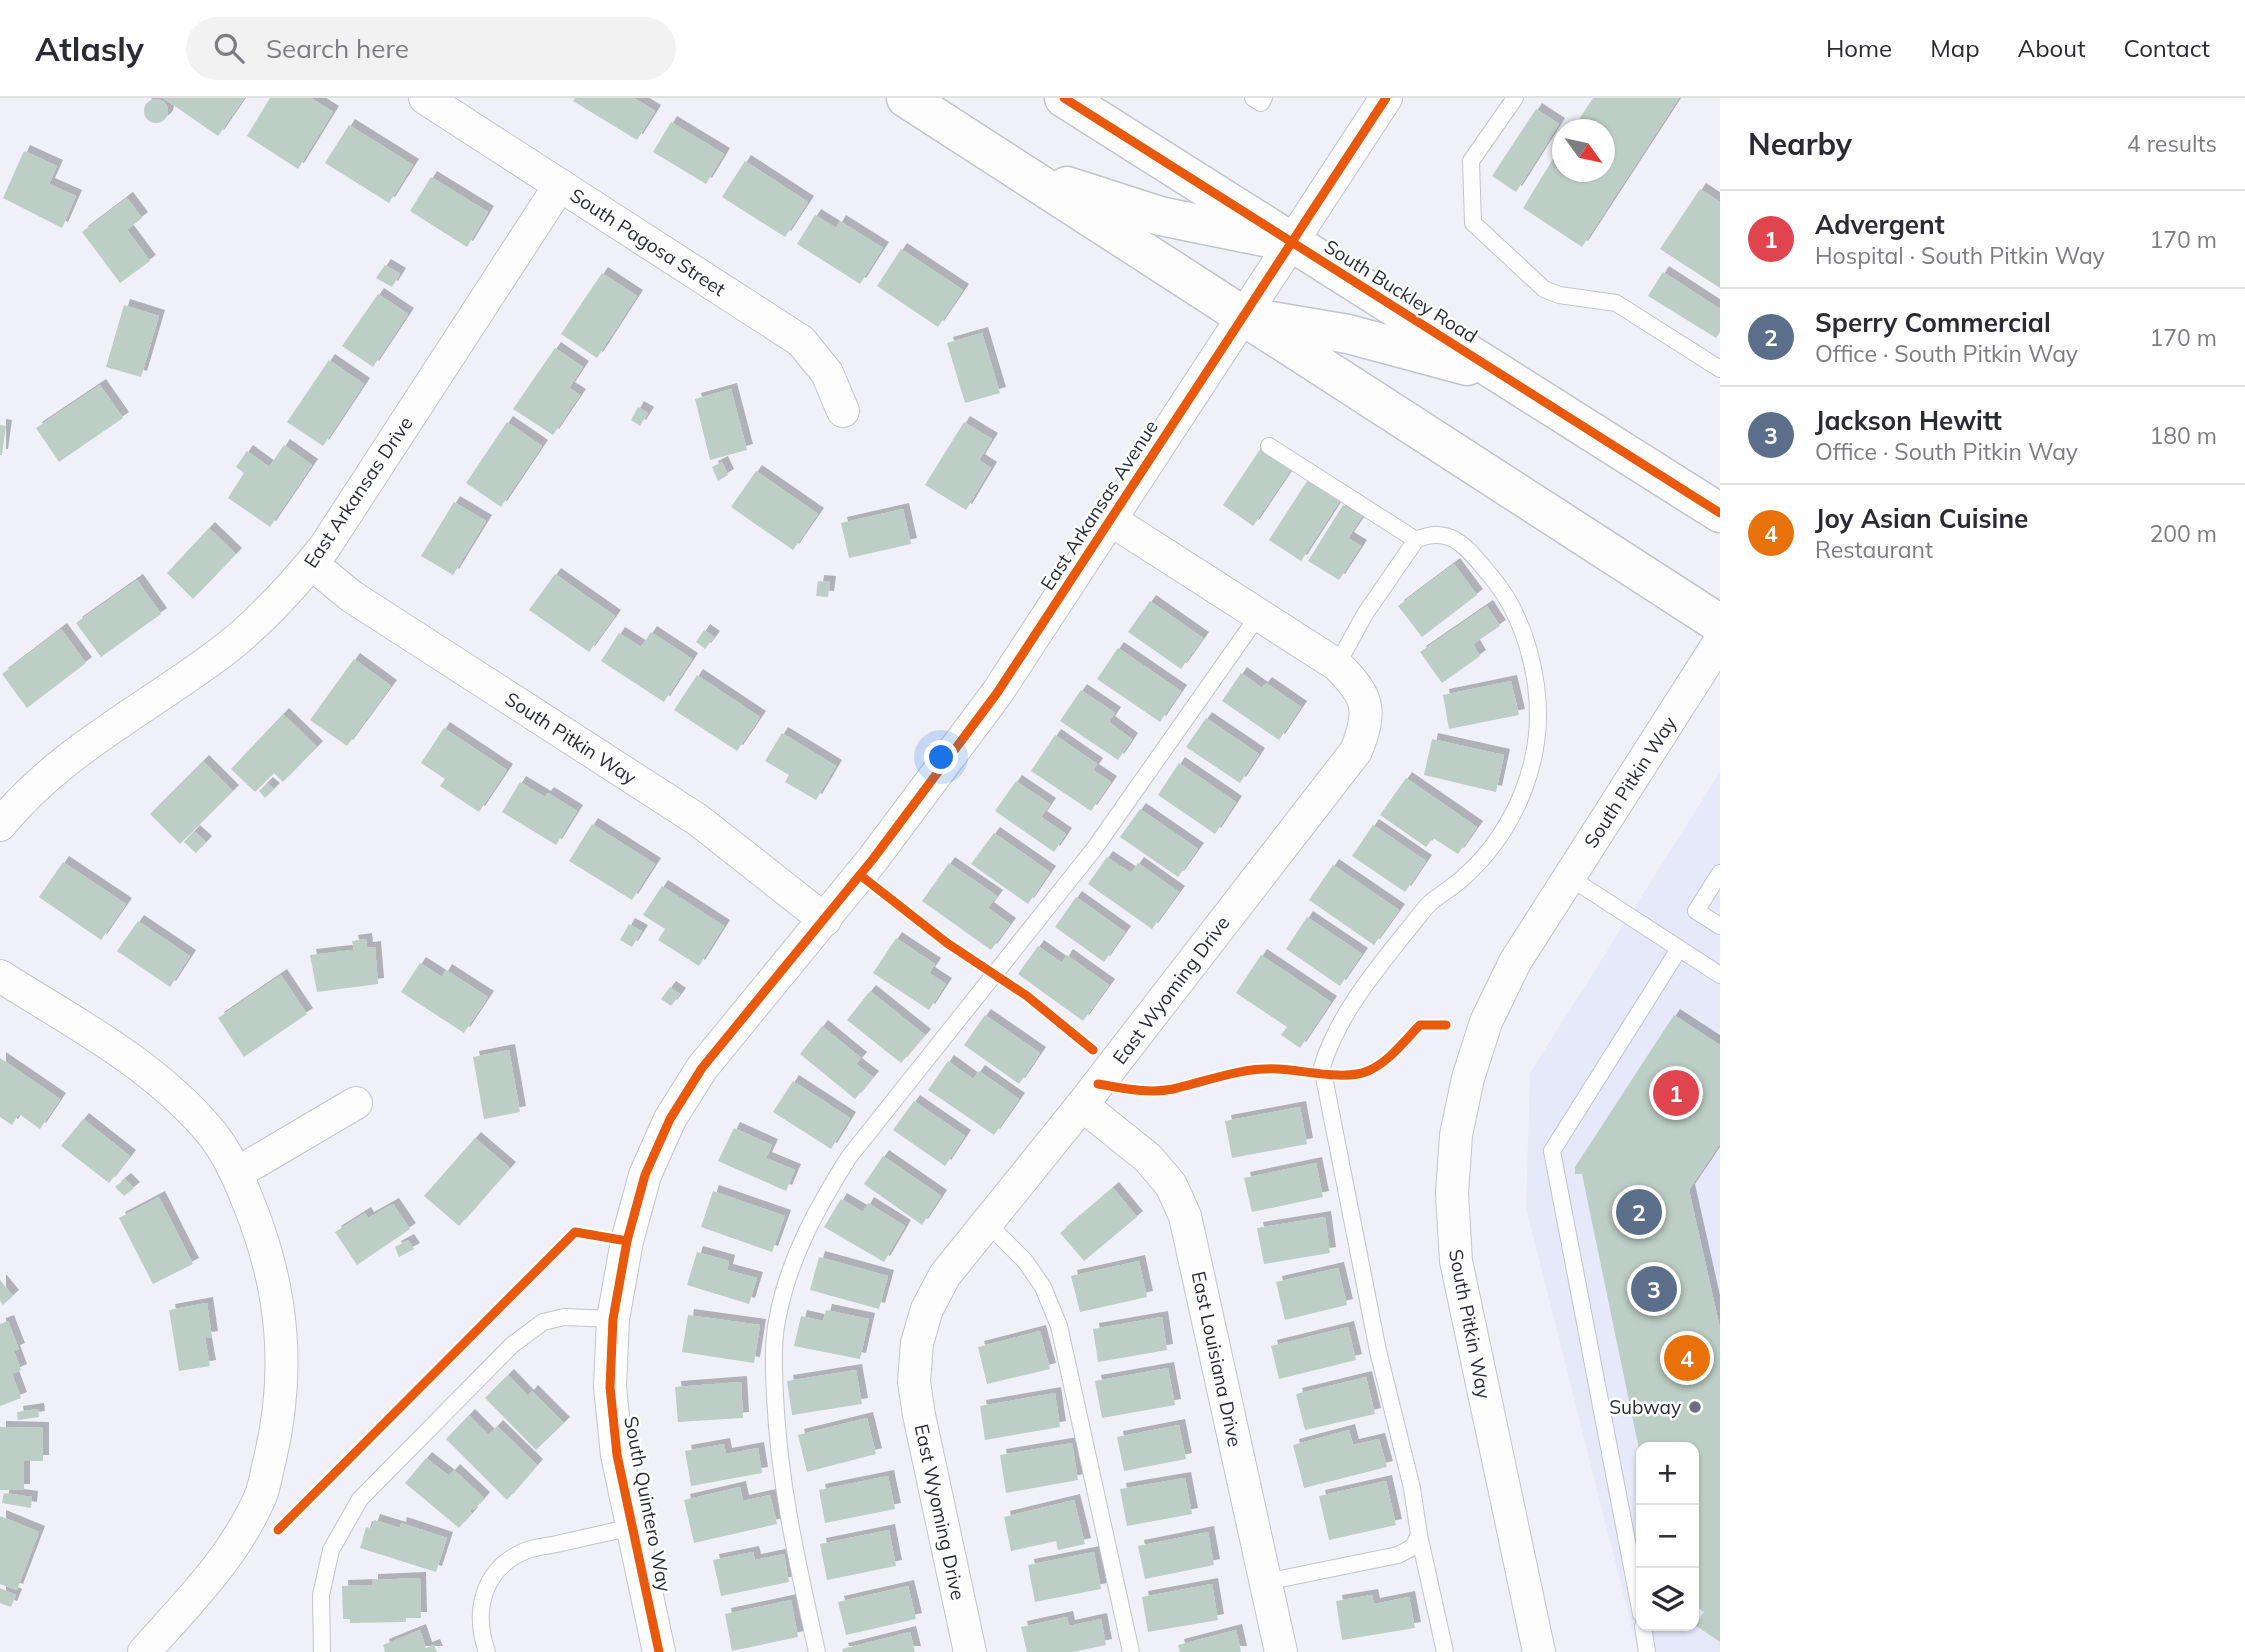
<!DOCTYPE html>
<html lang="en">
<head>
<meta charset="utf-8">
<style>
  :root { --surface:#fff; --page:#f2f2f3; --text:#2b2b33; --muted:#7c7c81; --line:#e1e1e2; --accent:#db2777 }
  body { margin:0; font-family:Mulish,sans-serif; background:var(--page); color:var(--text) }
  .controls { position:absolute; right:21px; bottom:21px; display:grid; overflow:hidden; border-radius:14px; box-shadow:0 2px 5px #0004 }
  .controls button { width:63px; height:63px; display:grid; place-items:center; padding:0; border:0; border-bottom:2px solid var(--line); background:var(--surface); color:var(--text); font:35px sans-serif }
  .compass { position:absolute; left:1552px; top:21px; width:63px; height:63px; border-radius:50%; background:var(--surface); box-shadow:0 2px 5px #0004; rotate:123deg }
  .you { position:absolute; left:942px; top:660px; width:24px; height:24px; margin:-18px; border:5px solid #fff; border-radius:50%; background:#1a73e8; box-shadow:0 0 0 10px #1a73e833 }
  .badge { display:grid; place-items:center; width:46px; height:46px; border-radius:50%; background:var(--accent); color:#fff; font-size:23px; font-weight:700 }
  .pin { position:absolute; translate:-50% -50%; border:4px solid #fff; box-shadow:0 2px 7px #0006 }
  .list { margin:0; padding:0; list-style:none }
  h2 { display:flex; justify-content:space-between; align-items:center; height:91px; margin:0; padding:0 28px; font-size:30px }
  h2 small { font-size:23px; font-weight:400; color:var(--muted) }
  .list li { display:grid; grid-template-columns:46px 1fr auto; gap:21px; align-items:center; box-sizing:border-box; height:98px; padding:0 28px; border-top:2px solid var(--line) }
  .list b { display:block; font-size:26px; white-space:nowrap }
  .list p { margin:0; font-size:23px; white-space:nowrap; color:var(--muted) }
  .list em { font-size:23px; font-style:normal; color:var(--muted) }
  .icon { flex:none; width:38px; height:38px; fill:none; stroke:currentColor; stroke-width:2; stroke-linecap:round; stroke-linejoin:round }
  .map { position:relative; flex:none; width:1720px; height:1554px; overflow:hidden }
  header { display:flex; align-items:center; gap:42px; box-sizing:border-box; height:98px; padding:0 35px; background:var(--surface); border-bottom:2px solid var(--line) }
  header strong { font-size:33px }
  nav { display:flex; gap:38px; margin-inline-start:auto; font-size:24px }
  .search { width:490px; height:63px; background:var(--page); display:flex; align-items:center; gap:18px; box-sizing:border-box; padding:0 24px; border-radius:38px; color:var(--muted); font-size:26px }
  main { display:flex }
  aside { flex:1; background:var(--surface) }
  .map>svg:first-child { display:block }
</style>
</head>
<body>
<header>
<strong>Atlasly</strong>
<div class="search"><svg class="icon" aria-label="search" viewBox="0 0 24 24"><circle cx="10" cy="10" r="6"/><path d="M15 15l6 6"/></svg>Search here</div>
<nav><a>Home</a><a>Map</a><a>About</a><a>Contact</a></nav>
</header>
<main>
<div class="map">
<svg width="1720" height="1554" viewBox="0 0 1720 1554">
  <defs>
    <filter id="shadow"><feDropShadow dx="6" dy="-6" stdDeviation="0" flood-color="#0004"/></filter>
  </defs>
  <rect width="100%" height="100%" fill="#f0f1f8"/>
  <!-- built -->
  <path fill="#e6e9f9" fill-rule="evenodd" d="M1720,674v880h-82l-112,-444 4,-135zM1641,1349h53v179h-53z"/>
  <!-- building -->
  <g fill="#bdcec6" filter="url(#shadow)">
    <path d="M163,0h81l-26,38z"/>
    <path d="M270,0h41l22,14 -35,57 -51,-33z"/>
    <path d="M575,0h59l21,13 -18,29 -64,-39z"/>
    <path d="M1593,0h86l-97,149 -59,-39 39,-64v28h42v-42h-32z"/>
    <circle cx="156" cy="13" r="12"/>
    <path d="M1536,11l23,15 -43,68 -24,-16z"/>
    <path d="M671,24l53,32 -18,30 -53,-32z"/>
    <path d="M349,27l64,40 -24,38 -64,-40z"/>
    <path d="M24,53l33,15 -8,18 27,12 -14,32 -59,-30z"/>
    <path d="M745,63l63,41 -23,35 -63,-40z"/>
    <path d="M431,79l57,35 -21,35 -57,-36z"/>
    <path d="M1700,91l20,13v86l-60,-39z"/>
    <path d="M127,100l15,20 -15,12 23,31 -30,22 -38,-51z"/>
    <path d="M815,117l21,13 4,-7 43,27 -23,36 -63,-40z"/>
    <path d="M901,151l62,41 -25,37 -61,-41z"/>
    <path d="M385,167l15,9 -8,13 -16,-9z"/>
    <path d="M1663,174l57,37v23l-4,6 -68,-42z"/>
    <path d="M602,175l35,23 -40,62 -36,-24z"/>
    <path d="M378,196l30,20 -35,53 -31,-21z"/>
    <path d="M124,207l35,11 -18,61 -35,-10z"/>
    <path d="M982,235l18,60 -35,10 -18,-60z"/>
    <path d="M555,250l28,19 -14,21 11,7 -27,40 -40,-26z"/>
    <path d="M329,262l35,24 -41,62 -36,-24z"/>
    <path d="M100,287l23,33 -64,44 -23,-34z"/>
    <path d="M731,291l16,61 -37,10 -15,-61z"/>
    <path d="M638,309l10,6 -8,13 -9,-6z"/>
    <path d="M507,324l35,24 -41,61 -35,-24z"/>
    <path d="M964,324l28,17 -13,21 12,8 -25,42 -41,-25z"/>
    <path d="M0,327l6,1 -4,29h-2z"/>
    <path d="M284,347l28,20 -42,62 -42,-29 16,-25 -8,-6 11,-16 22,16z"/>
    <path d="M1263,347l31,20 -41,61 -30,-21z"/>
    <path d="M722,364l6,13 -10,6 -6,-14z"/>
    <path d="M756,373l62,43 -25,36 -62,-43z"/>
    <path d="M1307,383l32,21 -38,59 -32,-21z"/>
    <path d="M454,404l32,19 -33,54 -32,-19z"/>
    <path d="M1343,407l19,12 -14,21 13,8 -22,34 -31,-19z"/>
    <path d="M903,411l8,35 -62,14 -8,-35z"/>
    <path d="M209,430l27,26 -43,45 -26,-26z"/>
    <path d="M1454,466l23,31 -55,42 -24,-31z"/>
    <path d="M555,476l60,42 -26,36 -60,-42z"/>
    <path d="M137,482l24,34 -60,43 -25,-34z"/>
    <path d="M818,483l12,1 -2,15 -12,-1z"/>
    <path d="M1150,503l53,37 -22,31 -53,-37z"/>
    <path d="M1487,508l13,20 -27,18 7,12 -38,27 -22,-31z"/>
    <path d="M61,531l25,34 -59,45 -25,-34z"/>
    <path d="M704,532l10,7 -9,12 -9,-7z"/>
    <path d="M651,534l41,27 -28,43 -63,-41 18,-28 22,14z"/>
    <path d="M1118,550l63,43 -21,31 -63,-43z"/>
    <path d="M354,561l37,27 -44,60 -37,-26z"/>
    <path d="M1241,575l21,15 4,-5 35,24 -22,33 -57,-39z"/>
    <path d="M697,577l63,42 -23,34 -63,-41z"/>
    <path d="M1511,583l8,34 -70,14 -6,-34z"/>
    <path d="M1081,592l34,23 -6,9 23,17 -14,21 -58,-39z"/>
    <path d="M283,616l34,33 -34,35 -9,-9 -19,19 -24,-23z"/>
    <path d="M1206,620l53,36 -19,29 -54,-36z"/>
    <path d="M444,630l63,42 -28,42 -39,-26 5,-7 -24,-16z"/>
    <path d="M782,635l54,33 -20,34 -31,-18 4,-7 -24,-14z"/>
    <path d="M1055,637l42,29 -4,6 18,12 -20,29 -60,-40z"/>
    <path d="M1432,641l72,16 -8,37 -72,-17z"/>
    <path d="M203,663l30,30 -53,53 -30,-30z"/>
    <path d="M1179,665l57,39 -21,32 -57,-39z"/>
    <path d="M1406,680l71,49 -19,27 -25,-16 -7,9 -46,-32z"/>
    <path d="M1016,683l34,23 -9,13 25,17 -12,18 -59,-41z"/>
    <path d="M520,684l25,15 3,-4 29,18 -21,34 -54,-33z"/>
    <path d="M267,685l7,6 -9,9 -6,-7z"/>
    <path d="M1140,711l58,40 -20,28 -58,-40z"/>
    <path d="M592,726l63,40 -23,36 -63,-39z"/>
    <path d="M1373,727l53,36 -21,31 -53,-36z"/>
    <path d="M194,733l12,11 -10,11 -12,-11z"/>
    <path d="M994,735l56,39 -22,32 -57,-40z"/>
    <path d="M1107,759l24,16 7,-10 41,29 -27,37 -64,-45z"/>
    <path d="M63,764l63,42 -25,36 -62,-43z"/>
    <path d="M949,765l48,33 -9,12 22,16 -19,26 -69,-49z"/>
    <path d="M1333,767l66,45 -25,35 -65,-45z"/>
    <path d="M662,788l62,40 -25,40 -41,-26 7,-11 -22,-14z"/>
    <path d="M1076,799l49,35 -21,30 -49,-35z"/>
    <path d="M1307,819l55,37 -22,32 -54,-37z"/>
    <path d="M138,823l52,35 -20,31 -53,-36z"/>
    <path d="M629,826l13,7 -10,16 -12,-7z"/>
    <path d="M896,840l39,26 -6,9 17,11 -17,26 -56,-37z"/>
    <path d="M366,841l1,9 8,-1 3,37 -61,8 -7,-37 44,-5 -2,-9z"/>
    <path d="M1038,848l24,17 5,-8 42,30 -26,36 -65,-47z"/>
    <path d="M1261,857l70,47 -31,46 -19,-13 6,-8 -51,-34z"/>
    <path d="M420,865l22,14 4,-7 42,27 -24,36 -63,-41z"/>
    <path d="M281,877l26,39 -63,43 -26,-39z"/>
    <path d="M670,889l10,7 -9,12 -10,-7z"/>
    <path d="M870,893l55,44 -24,28 -54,-43z"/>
    <path d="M985,917l55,38 -21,31 -55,-39z"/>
    <path d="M1674,917l46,30v99l-31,46 31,138v314l-25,-17 9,-13 -10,-7v-158h-53l-1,7 -58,-280h-7v-7z"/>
    <path d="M822,928l39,32 -5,6 17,13 -18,22 -55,-45z"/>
    <path d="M509,952l11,62 -36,7 -11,-62z"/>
    <path d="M0,960l60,41 -20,30 -21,-15 -7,11 -12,-8z"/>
    <path d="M948,963l25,18 6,-8 40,28 -25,36 -66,-45z"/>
    <path d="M793,983l57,37 -19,31 -58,-37z"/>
    <path d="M914,1003l51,35 -20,30 -52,-36z"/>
    <path d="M1300,1009l7,37 -75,14 -7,-37z"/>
    <path d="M83,1021l47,37 -21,27 -48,-37z"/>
    <path d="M734,1030l38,17 -6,13 29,12 -9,21 -68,-30z"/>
    <path d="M475,1040l35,30 -51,58 -35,-30z"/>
    <path d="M883,1058l58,40 -19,29 -58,-41z"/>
    <path d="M1316,1065l7,34 -71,15 -8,-34z"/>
    <path d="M125,1081l9,9 -10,8 -9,-9z"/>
    <path d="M1113,1090l24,29 -53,44 -24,-28z"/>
    <path d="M713,1093l72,25 -13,36 -71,-25z"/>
    <path d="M159,1099l34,67 -40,20 -34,-66z"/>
    <path d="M841,1101l22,13 5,-9 37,23 -21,36 -60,-35z"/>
    <path d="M393,1106l17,25 -53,36 -22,-33 30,-19 3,5z"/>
    <path d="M1325,1119l5,36 -66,11 -7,-36z"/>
    <path d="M408,1142l6,9 -15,8 -4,-10z"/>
    <path d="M697,1154l32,9 -2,9 30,8 -8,26 -62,-19z"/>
    <path d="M819,1159l69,19 -9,33 -69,-19z"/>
    <path d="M1139,1163l8,36 -67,15 -9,-36z"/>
    <path d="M1338,1170l9,37 -62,15 -9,-38z"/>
    <path d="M0,1182l13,16 -10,9 -3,-4z"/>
    <path d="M207,1205l5,34 -7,1 5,28 -31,5 -10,-61z"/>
    <path d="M826,1212l43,9 -9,40 -66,-13 7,-30 22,5z"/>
    <path d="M688,1217l72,10 -6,38 -72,-11z"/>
    <path d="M1162,1219l5,33 -69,12 -5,-33z"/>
    <path d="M8,1223l11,28 -5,2 7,19 -9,4 9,24 -21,8v-82z"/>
    <path d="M1348,1229l8,33 -77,19 -8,-33z"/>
    <path d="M1040,1233l10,38 -63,15 -9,-37z"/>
    <path d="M1168,1270l7,37 -73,13 -7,-37z"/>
    <path d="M856,1272l6,34 -70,11 -5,-34z"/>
    <path d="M508,1277l20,21 4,-5 32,32 -28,27 -51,-52z"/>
    <path d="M1366,1279l9,37 -70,16 -9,-36z"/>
    <path d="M741,1284l2,36 -65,4 -3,-35z"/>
    <path d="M1055,1295l5,34 -75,13 -5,-34z"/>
    <path d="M38,1311l1,8 -21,3 -1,-8z"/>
    <path d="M469,1317l20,20 8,-9 40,39 -30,35 -61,-61z"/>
    <path d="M867,1320l9,36 -69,18 -9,-37z"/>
    <path d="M1179,1327l7,34 -62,12 -7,-34z"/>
    <path d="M0,1329l43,1v33h-19v29h-24z"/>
    <path d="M1349,1332l4,15 26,-6 8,28 -83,21 -11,-43z"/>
    <path d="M1072,1345l6,37 -72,13 -6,-38z"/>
    <path d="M724,1346l2,10 32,-6 4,25 -71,13 -6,-35z"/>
    <path d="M426,1360l23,18 5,-6 30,28 -10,12 -2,-2 -2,3 2,2 -13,15 -54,-45z"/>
    <path d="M888,1378l7,33 -70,14 -6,-33z"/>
    <path d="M1185,1380l7,36 -65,12 -7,-37z"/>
    <path d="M1386,1383l10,44 -67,15 -10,-44z"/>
    <path d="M740,1389l3,14 27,-6 7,29 -83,19 -10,-43z"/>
    <path d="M4,1395l28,4 -1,11 -29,-5z"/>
    <path d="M1074,1402l11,44 -27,6 -2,-9 -45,10 -7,-34z"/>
    <path d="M0,1418l39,16 -22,58 -17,-6z"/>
    <path d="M374,1422l26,8 1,-5 46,15 -11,34 -76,-24 6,-21 5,2z"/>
    <path d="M889,1432l7,36 -69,14 -7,-36z"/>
    <path d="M1208,1434l6,33 -69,14 -7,-33z"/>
    <path d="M753,1454l2,8 29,-6 5,28 -68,14 -8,-36z"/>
    <path d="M1094,1454l7,37 -66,13 -7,-37z"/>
    <path d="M420,1480l1,40h-15v4l-56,1v-4h-7l-1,-33 30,-1v-5z"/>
    <path d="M1212,1486l6,36 -70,12 -6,-35z"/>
    <path d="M908,1488l8,33 -70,16 -8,-33z"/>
    <path d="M0,1490l16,7 -5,12 -11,-4z"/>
    <path d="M1372,1497l2,9 35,-7 6,31 -73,12 -6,-39z"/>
    <path d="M791,1502l7,37 -66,14 -7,-37z"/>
    <path d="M1067,1519l2,9 32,-7 5,26 -33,7h-46l-6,-25z"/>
    <path d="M420,1532l6,18 8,-3 3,7h-52l-2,-7z"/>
    <path d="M1236,1532l5,22h-61l-2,-7z"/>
    <path d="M910,1534l5,20h-72l-1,-3z"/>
  </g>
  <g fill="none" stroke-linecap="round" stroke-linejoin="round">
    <!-- lane casing -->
    <g stroke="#c2c4cd" stroke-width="18">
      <g id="lane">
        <path d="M1253,0l8,5 3,-5"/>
        <path d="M1515,0l-44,63 2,62 71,66 15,6 57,8 104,66"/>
        <path d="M1269,348l147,94 -51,74 -28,51"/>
        <path d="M1416,442c35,-16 52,9 73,34 28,32 41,70 47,111 10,72 -19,144 -72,192 -11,10 -23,17 -34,26 -9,9 -16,20 -24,29 -32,40 -69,85 -84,135l56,284 34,137 7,47 26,117"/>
        <path d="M1720,775l-24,38 24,15"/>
        <path d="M1569,779l151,98"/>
        <path d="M987,1125l38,38 18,26 16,39 72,326"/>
        <path d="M1266,1484l132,-27 15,-8 6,-12"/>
        <path d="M1641,1516l-89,-463 127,-202"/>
        <path d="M1643,1528l4,26"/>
        <path d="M322,1554l-1,-57 10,-45 29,-51 152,-154 31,-23 21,-5 49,2"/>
        <path d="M487,1554c-14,-40 -5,-83 38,-101 9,-4 22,-5 32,-7 25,-6 50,-11 75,-17"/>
        <path d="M817,1554c-19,-86 -38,-168 -42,-256 -1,-26 -3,-55 3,-80 11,-58 40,-110 71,-159l245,-308 164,-233"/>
      </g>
    </g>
    <!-- street casing -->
    <g stroke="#c2c4cd" stroke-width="34">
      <g id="street">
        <path d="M425,0l376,243 26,32 16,38"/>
        <path d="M312,466l39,32 347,224 127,100"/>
        <path d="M0,727c60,-74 148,-117 223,-174 38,-29 71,-66 101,-103l236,-363"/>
        <path d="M0,878c73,46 152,87 209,154 18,21 30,48 40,74 34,84 42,166 21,255 -3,11 -5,25 -9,36 -25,60 -74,109 -117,157"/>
        <path d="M1082,1007l66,53 23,27 14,31 96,436"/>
        <path d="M237,1075l119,-70"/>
        <path d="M659,1554l-42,-197 -7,-68 3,-68 14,-78 18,-66 25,-56 32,-51 171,-209 124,-166 389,-595"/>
        <path d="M970,1554l-51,-237 -5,-33 3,-39 10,-34 18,-34 137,-170 274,-354c17,-42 12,-55 -19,-86l-226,-145"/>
        <path d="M1539,1554l-83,-391 -4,-67 4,-59 12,-57 18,-56 29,-60 205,-321"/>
      </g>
    </g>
    <!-- primary casing -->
    <g stroke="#c2c4cd" stroke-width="41">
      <g id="primary">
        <path d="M906,0l814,526"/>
        <path d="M1064,0l656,415"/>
        <path d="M1067,88l93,30 109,22"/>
        <path d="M1260,221l88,15 119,32"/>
      </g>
    </g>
    <!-- lane -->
    <use href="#lane" stroke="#fdfdfe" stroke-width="16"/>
    <!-- street -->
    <use href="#street" stroke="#fdfdfe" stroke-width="32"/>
    <!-- primary -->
    <use href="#primary" stroke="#fdfdfe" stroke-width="38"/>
    <!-- cycleway casing -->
    <g stroke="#fff" stroke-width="13">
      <g id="cycleway">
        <path d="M1064,0l656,415"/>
        <path d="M860,777l87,68 80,53 66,54"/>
        <path d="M1098,986c25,4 50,10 75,5 35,-8 68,-22 105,-20 24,1 67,12 90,2 21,-9 37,-31 52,-46h26"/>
        <path d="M278,1432l297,-298 52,9"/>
        <path d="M659,1554l-42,-197 -7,-68 3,-68 14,-78 18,-66 25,-56 32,-51 171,-209 124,-166 389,-595"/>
      </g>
    </g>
    <!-- cycleway -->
    <use href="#cycleway" stroke="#e8590c" stroke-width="9"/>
  </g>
  <!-- markers -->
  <circle fill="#6e707b" stroke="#fff" stroke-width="2.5" cx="1695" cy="1309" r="7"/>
  <g text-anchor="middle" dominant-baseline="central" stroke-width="5" stroke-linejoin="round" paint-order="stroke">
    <!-- street labels -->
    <g font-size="19" fill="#282b37" stroke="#fff">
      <text transform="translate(648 144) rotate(33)">South Pagosa Street</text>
      <text transform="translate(1401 193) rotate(32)">South Buckley Road</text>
      <text transform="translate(358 394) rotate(-56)">East Arkansas Drive</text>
      <text transform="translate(1099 407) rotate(-57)">East Arkansas Avenue</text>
      <text transform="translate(571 640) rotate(33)">South Pitkin Way</text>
      <text transform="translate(1630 684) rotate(-57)">South Pitkin Way</text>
      <text transform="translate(1171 892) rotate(-53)">East Wyoming Drive</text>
      <text transform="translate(1470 1226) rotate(79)">South Pitkin Way</text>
      <text transform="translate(1217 1261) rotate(78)">East Louisiana Drive</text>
      <text transform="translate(648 1406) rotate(79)">South Quintero Way</text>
      <text transform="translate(940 1414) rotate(78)">East Wyoming Drive</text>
    </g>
    <!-- poi labels -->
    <g font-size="19" fill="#282b37" stroke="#fff" text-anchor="end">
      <text x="1681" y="1309">Subway</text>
    </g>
  </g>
</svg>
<div class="controls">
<button>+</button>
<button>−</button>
<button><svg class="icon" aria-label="layers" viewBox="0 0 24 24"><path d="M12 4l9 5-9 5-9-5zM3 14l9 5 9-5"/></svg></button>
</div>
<svg class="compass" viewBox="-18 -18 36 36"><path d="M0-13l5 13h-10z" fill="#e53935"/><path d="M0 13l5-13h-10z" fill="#7c7c81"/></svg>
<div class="you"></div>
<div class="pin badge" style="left:1676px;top:995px;background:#e0444e">1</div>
<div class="pin badge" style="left:1639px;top:1114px;background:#5c6f8a">2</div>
<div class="pin badge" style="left:1654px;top:1191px;background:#5c6f8a">3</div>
<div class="pin badge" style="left:1687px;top:1260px;background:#e8710a">4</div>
</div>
<aside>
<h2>Nearby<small>4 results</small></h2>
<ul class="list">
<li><span class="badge" style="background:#e0444e">1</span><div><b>Advergent</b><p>Hospital · South Pitkin Way</p></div><em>170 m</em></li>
<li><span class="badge" style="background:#5c6f8a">2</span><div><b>Sperry Commercial</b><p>Office · South Pitkin Way</p></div><em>170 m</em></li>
<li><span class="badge" style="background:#5c6f8a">3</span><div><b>Jackson Hewitt</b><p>Office · South Pitkin Way</p></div><em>180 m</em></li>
<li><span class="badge" style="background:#e8710a">4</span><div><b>Joy Asian Cuisine</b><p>Restaurant</p></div><em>200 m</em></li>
</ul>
</aside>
</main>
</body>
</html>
